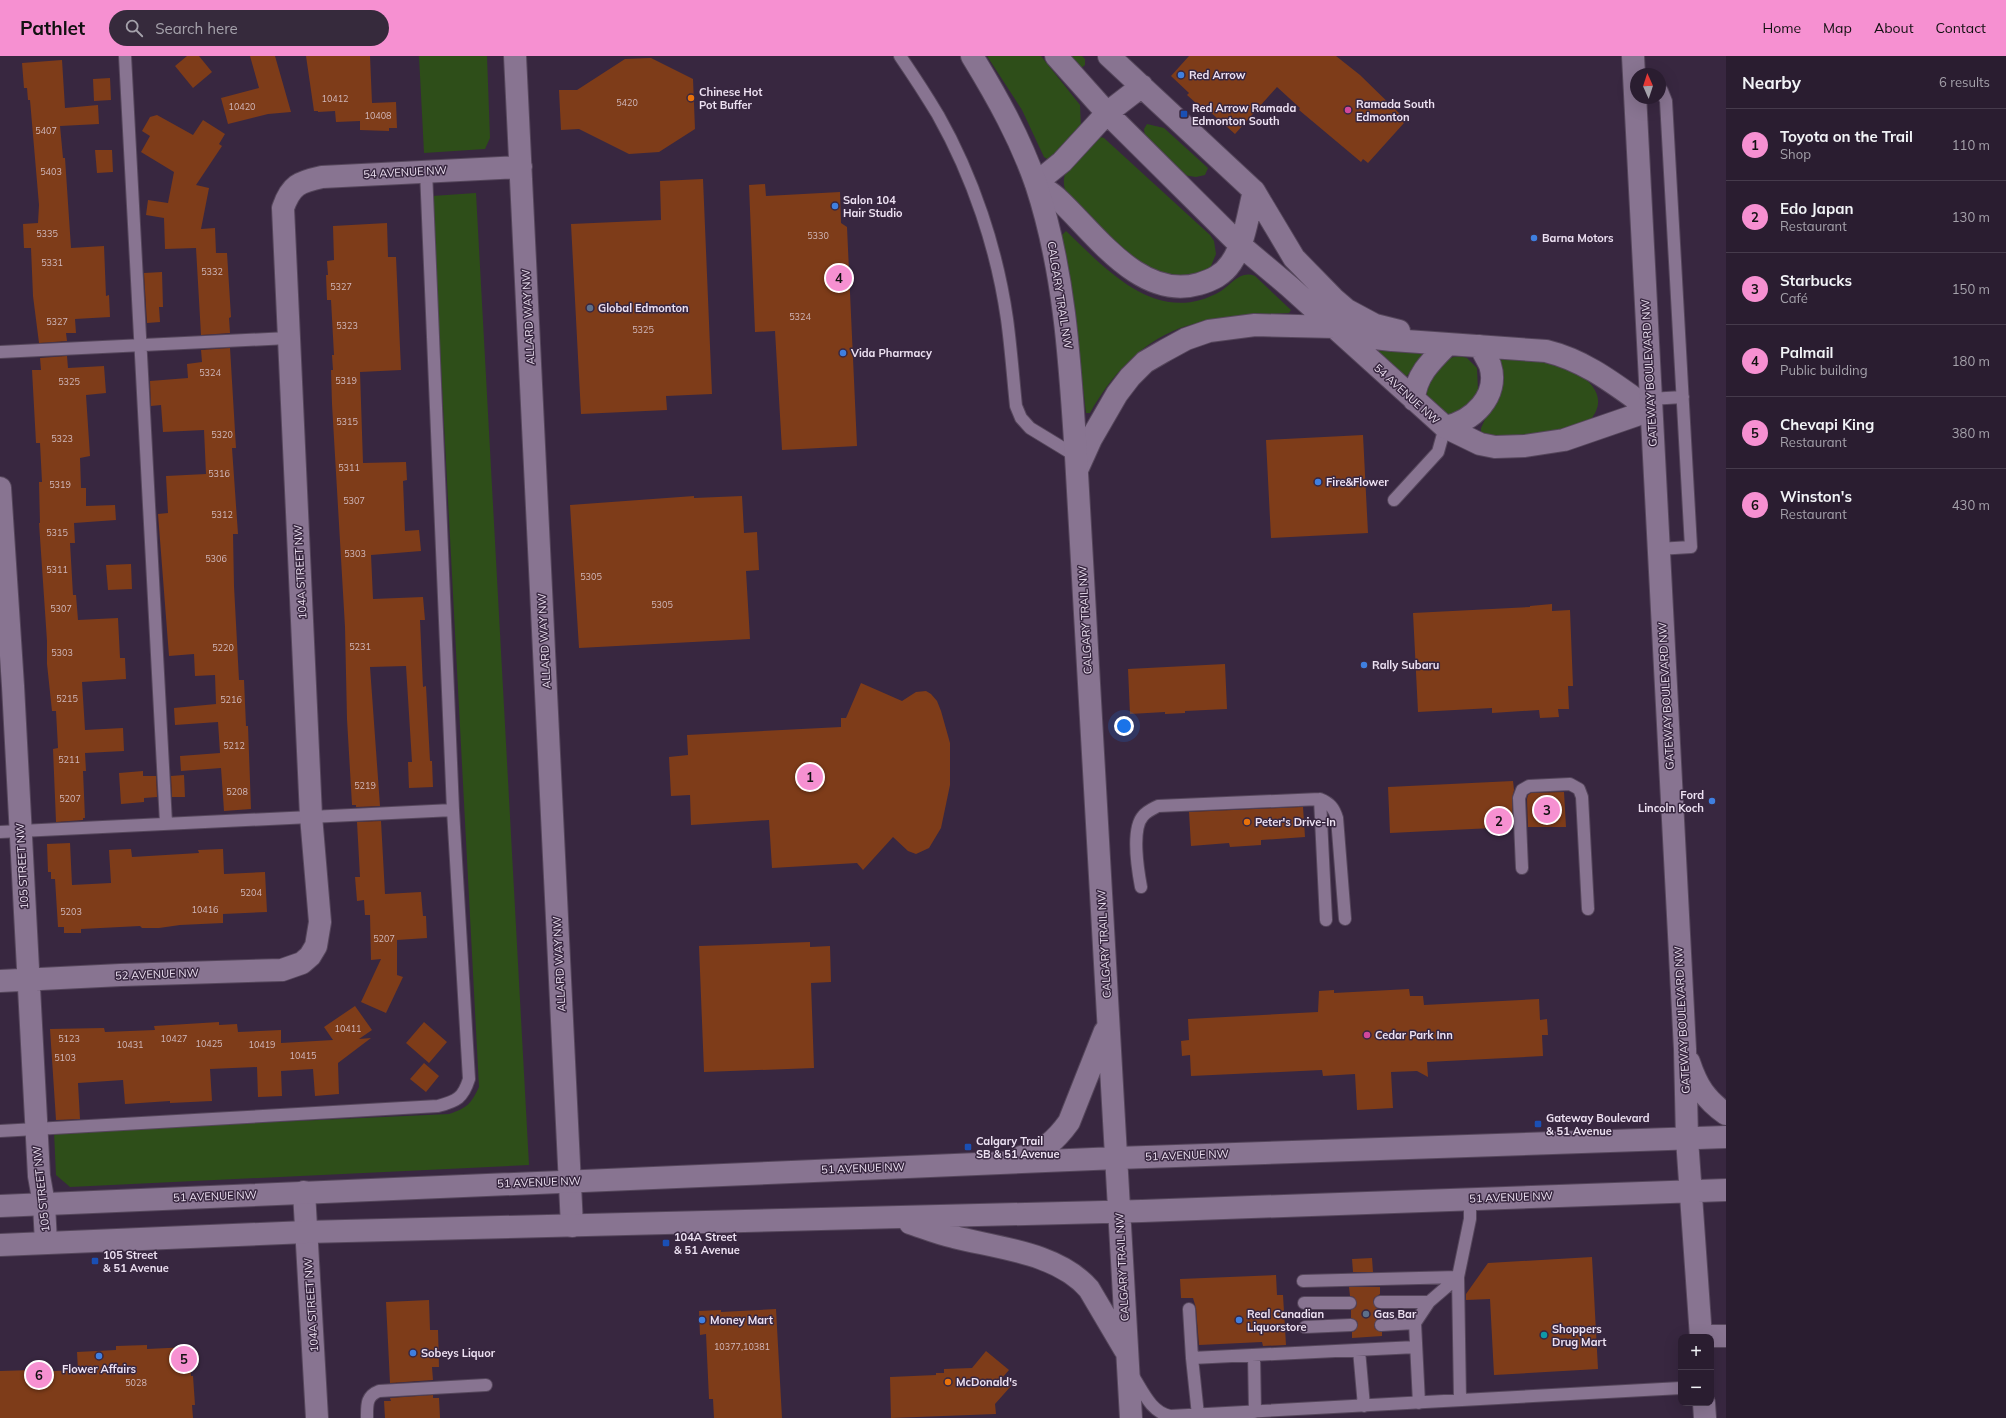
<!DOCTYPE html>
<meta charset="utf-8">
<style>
:root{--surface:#2a1d30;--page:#362a3c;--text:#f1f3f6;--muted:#a5a2ab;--line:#463b4c;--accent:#f690d1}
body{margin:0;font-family:Mulish,sans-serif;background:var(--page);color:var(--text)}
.controls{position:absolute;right:12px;bottom:12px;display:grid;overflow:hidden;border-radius:8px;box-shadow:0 4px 16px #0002}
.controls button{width:36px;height:36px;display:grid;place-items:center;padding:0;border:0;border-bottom:1px solid var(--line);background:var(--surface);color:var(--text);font:20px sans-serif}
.compass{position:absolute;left:1630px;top:12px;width:36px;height:36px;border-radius:50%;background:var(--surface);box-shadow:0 4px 16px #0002;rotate:357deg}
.you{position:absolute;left:1124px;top:670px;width:14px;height:14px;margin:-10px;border:3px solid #fff;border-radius:50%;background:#1a73e8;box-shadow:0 0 0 6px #1a73e833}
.badge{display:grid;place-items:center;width:26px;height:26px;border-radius:50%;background:var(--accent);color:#111;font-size:13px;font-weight:700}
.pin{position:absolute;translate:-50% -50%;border:2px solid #fff;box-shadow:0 1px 4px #0006}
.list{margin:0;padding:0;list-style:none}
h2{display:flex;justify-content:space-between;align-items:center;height:52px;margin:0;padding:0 16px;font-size:17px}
h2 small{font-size:13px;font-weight:400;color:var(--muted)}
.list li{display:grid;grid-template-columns:26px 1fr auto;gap:12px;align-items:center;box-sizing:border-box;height:72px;padding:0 16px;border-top:1px solid var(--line)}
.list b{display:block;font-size:15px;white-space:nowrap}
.list p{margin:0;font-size:13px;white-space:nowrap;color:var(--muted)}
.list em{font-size:13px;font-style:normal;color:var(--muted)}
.icon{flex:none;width:22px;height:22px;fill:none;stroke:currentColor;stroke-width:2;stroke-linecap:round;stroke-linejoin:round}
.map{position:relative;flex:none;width:1726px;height:1362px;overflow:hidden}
header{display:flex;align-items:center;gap:24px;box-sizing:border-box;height:56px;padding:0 20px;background:var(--accent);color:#111}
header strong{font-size:19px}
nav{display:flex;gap:22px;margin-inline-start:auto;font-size:14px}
.search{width:280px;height:36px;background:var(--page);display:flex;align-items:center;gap:10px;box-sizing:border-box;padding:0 14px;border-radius:22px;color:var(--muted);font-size:15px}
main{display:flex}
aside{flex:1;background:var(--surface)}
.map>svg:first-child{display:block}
.green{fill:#2e4e19}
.building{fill:#7e3c19}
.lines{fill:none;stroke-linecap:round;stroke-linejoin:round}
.service-casing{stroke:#55465b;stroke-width:14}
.minor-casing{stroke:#55465b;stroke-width:24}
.secondary-casing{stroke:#55465b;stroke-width:24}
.service{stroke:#887491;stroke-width:12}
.minor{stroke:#887491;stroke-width:22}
.secondary{stroke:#887491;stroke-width:22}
.shop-dot{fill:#3f7fe0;stroke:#382740;stroke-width:1.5}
.food-dot{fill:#e8710a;stroke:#382740;stroke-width:1.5}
.hotel-dot{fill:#d1479c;stroke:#382740;stroke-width:1.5}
.transit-dot{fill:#1a4fb4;stroke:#382740;stroke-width:1.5}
.service-dot{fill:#5c6f8a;stroke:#382740;stroke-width:1.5}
.culture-dot{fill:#0f9aa8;stroke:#382740;stroke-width:1.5}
.labels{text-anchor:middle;stroke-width:3;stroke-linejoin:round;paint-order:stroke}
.number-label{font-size:9px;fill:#d1b8bc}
.poi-label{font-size:11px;font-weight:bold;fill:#ede1f2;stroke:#382740;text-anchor:start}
.street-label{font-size:11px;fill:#ede1f2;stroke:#382740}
</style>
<header>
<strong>Pathlet</strong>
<div class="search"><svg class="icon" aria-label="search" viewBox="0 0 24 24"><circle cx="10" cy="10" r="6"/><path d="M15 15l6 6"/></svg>Search here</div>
<nav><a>Home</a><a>Map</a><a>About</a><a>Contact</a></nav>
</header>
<main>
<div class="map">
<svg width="1726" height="1362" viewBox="0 0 1726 1362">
<rect width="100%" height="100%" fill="#382740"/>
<path class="green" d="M419,0H487L490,82L485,93L424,97Z
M987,0H1041L1080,49L1081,71L1050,105L1044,101L1022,54Z
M1063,0H1082L1085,3V9L1080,13Z
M1147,68L1164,72L1208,112L1205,119L1196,121L1183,119L1145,81L1144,73Z
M1097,80L1104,82L1210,179L1214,185L1216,198L1211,210L1206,216L1180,223L1141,212L1066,136C1056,113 1083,95 1097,80Z
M476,137L529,1109L70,1131L56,1119L54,1076L449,1058C467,1052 471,1048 479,1031L432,140Z
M1066,175C1107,214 1158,272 1221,235C1232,228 1240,214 1255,220L1291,254L1289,257C1264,258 1240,262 1216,265C1204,267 1190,268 1180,272C1139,288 1111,320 1090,357H1086L1076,271L1062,179Z
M1375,291L1422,296L1423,300L1406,321H1398L1373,293Z
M1460,300L1467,302L1477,312L1478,334L1472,348L1447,360L1428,345C1422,324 1437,302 1460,300Z
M1501,302C1515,303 1530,302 1544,305C1575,312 1621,335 1585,370L1506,387L1481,377V372L1491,350L1498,305Z"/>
<path class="building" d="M187,0H199L212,16L193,32L175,10Z
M250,0H275L291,56L268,58L228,68L221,42L259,32Z
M306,0H370L372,47L396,46L397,72H389V75L360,74V65L336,66L335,55L318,56V55H314Z
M1189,0H1336L1360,19L1401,59L1399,62L1404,67L1368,107L1363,103L1361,106L1299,54L1300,52L1277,31L1235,78L1209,55L1207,57L1187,39L1189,37L1171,20Z
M651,2L693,23L695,73L659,96L629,98L579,73L561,74L559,34H577L625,3Z
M62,4L65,52L98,49L99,68L60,70L63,102H65L71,192L104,190L106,240L109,239L110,261L75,263L76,277H66L67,285L39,287L33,240L31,192H24L23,168L38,167L39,149L30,44H28L27,32H24L22,7Z
M110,22L111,44L94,45L93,23Z
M157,59L193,79L203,64L225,78L219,88L222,90L196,129L209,132L201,173L215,172L216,197H227L231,261L229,262L230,277L201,279L196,192L165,193L164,162L146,159L148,144L168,147L174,116L141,96L150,80L142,75L150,61Z
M95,94H112L113,116L97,117Z
M703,123L712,338L666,340L667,354L581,358L571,168L661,164L660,125Z
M765,128L766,140L840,136L841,167L847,171L857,390L782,394L775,275L755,276L749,129Z
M387,167L388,201H396L401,314L360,316L363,407L406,406L407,424L403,425L405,475L419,474L421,495L371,499L373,543L423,541L425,564H420L423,631L426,630L430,705H432L433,731L409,732L408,706H412L406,610L370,611L380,750L356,751V749H352L347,663L345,571L332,348L331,314H333L332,299H334L331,244H327L326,219H328L327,205L334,204L333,170Z
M162,216L163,251H159L160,266L147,267L144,217Z
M230,292L236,392H232L238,478H233L234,530L239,624H244L246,670H248L251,753L224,755L221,712L181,715L180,700L220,697L218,666L175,669L174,652L216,648L215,619L195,620L194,598L169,600L158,458L168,457L166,420L206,418L204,374L163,376L161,349L151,350L150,325L188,322L187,308L202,306L201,294Z
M67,300L68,312L104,310L106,337L86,339L90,400L80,402L81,432H86V450L115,449L116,464L74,467L75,487H70L73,539H76L78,564L118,562L120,602H125L126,623L82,626L85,674L123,672L124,695L85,697L86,715H83L85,762H83V764L56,766L53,693L58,692L56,655H52L47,608V585L39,467H40L39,426H42L40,387H36L32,314H41L40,302Z
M1363,379L1368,477L1271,482L1266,384Z
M694,440V442L742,440L744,477L757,476L759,514L746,515L750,583L579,592L570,449Z
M131,508L132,533L108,534L106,509Z
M1552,548V555L1570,554L1573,630H1568L1569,653H1558L1559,661L1540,662L1539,654L1492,657V652L1418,656L1413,557L1530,551V550Z
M1225,608L1227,653L1185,655V657L1165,658V656L1130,658L1128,613Z
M861,627L902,645L916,636L926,635L931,638L937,645L941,655L950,687V729L941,772L929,792L916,798L908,795L893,781L863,814L857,807L772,812L769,764L691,769L690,739L671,740L669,701L688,699L687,679L841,671V662H846Z
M143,715V720H156L157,741L144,742V746L121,748L119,717Z
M184,719L185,741H172L171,720Z
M1513,725L1514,734L1512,742L1513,771L1390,777L1388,731Z
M1564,736L1566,771H1528L1527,743L1528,739L1531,737Z
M1303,751L1305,781L1261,784V789L1230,791L1229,787L1191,790L1189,756Z
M381,765L385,838L421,836L423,860H426L427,882L397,884V919L403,921L386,957L361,946L381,903L371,904L370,859H365L364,844L357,845L355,821H360L357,766Z
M70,787L72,829L111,827L109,794L131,793L132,801L199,797L198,794L223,793L224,818L265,816L267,856L223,858V867L180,869L159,872H142L140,870L81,873V877H64V871H58L55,823H51V816H48L47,788Z
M810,886V891L830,890L831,926L811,927L814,1012L704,1016L699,890Z
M1409,933L1410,940H1423L1424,949L1539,943L1540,964L1547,963L1548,979H1542L1543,1000L1427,1006L1428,1021L1417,1015L1391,1016L1393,1052L1357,1054L1355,1018L1323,1020L1322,1014L1191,1020L1190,999L1182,1000L1181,985L1189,984L1188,963L1318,956L1319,935L1334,934V937Z
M355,950L372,974L359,983L371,982L338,1007L339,1038L315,1040L313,1013L281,1015L282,1040L258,1041L257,1011L210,1013L212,1045L170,1047V1045L125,1048L123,1024L78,1027L80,1063L56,1064L50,973L104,972L105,976L155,974L154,970L219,966V969L237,968L238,976L281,974V987L333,984L324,971Z
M424,966L447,986L429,1007L406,987Z
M424,1007L439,1020L426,1036L410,1023Z
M1592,1201L1598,1313L1494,1319L1490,1243L1466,1244V1238L1488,1207Z
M1372,1202L1373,1216H1353L1352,1203Z
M1276,1219L1277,1239H1283L1286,1289L1263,1290L1262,1286L1199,1289L1196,1252L1193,1242H1181L1180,1223Z
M1349,1231H1380V1238L1374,1242L1373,1246L1376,1252L1381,1254V1261L1377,1263L1374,1269L1375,1273L1382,1276V1280L1352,1282V1276L1355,1275L1358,1269L1357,1265L1351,1262V1254L1356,1251L1357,1247L1354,1241L1350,1240Z
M429,1244L430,1274H438L439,1311H432L433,1324L390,1327L386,1246Z
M776,1253L782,1362H714L713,1343H709L706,1278L700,1279L699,1255L721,1254V1256Z
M147,1289V1293L189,1291L191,1320H193L195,1349H192L193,1362H0V1315L33,1314V1316L78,1314L77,1296L116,1294V1290Z
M986,1295L1009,1314L1002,1322L1011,1330L995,1348L996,1358L891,1362L890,1321L936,1319V1317H944V1313L972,1312Z
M433,1339V1342H439L440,1362H385L384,1345H391L390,1342Z"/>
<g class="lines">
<g class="service-casing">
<path id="service" d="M125,0L166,767
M900,0C913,19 926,39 938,59C973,121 997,193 1007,263C1011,292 1013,321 1016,350L1021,362L1030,372L1076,400
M0,296L288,282
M1650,343L1683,341
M1394,444L1438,396L1445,371
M1658,493L1691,491L1666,45L1662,35L1660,33
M1320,743L1326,864
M0,776L453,754
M1522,812L1519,742L1522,734L1529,730L1570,728L1579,733L1582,741L1588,853
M1141,831C1138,815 1131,773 1143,760C1147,755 1152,753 1158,750L1320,743C1330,747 1334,752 1337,762L1345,863
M0,1075L438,1050C457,1045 463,1042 469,1023L453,754L426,115
M1303,1225L1458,1221L1460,1344
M1380,1246H1429
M1304,1247H1350
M1189,1253L1192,1302L1198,1359
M1381,1269L1415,1267
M1305,1271L1351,1269
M1359,1294L1364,1350
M1254,1299L1255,1356
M1192,1302L1416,1291
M1131,1317C1142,1333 1150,1356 1170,1360L1681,1332
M1419,1347L1415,1267L1429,1246L1458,1221L1470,1163V1142
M367,1362C367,1349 366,1340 379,1335L486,1329"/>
</g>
<g class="minor-casing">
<path id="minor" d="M515,0L572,1170
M1056,0L1107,57L1240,189L1290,231L1445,371L1480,388L1495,391L1525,390L1564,384L1651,354
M1109,0L1254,135L1294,202L1333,242L1347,254L1375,269L1399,275
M1142,30L1107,57L1062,106L1036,127C1043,132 1052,137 1058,143C1095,177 1140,245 1199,228C1212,224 1223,219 1231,207C1245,187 1248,158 1254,135
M1414,344C1415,320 1432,304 1448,288
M1445,371C1472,366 1500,340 1490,309C1487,303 1483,296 1480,290
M1077,414L1091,383L1117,338L1130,321L1145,306L1164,295L1186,283L1209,275L1255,269L1335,271L1366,281L1392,284L1546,295C1587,305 1617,330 1651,354
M0,432L13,630L39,1120L44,1148L46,1187
M0,925L121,919L282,914L302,907L310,900L316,890L320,866L311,760L283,152C291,129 299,126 322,121L521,111
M304,1136L317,1362
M1701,1280H1726"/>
</g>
<g class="secondary-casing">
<path id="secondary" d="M972,0C997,41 1020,82 1036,128C1065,216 1070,308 1076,400L1131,1362
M1633,0L1685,993L1687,1083L1701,1281
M1689,1006C1697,1030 1705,1043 1726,1058
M1021,1101C1043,1096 1056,1084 1069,1066L1105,975
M0,1150L1117,1102L1726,1081
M910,1167C925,1172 939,1178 954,1181C998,1192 1058,1197 1089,1233L1125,1294
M0,1189L306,1176L1142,1155L1726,1134
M1704,1347L1705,1362"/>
</g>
<use href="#service" class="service"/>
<use href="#minor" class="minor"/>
<use href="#secondary" class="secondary"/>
</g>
<g class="shop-dot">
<circle cx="1181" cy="19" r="4"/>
<circle cx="835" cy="150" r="4"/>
<circle cx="1534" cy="182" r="4"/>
<circle cx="843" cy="297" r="4"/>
<circle cx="1318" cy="426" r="4"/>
<circle cx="1364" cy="609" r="4"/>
<circle cx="1712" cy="745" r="4"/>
<circle cx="702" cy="1264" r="4"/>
<circle cx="1239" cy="1264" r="4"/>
<circle cx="413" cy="1297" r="4"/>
<circle cx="99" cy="1300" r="4"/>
</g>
<g class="food-dot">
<circle cx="691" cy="42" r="4"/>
<circle cx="1247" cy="766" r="4"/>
<circle cx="948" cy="1326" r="4"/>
</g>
<g class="hotel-dot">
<circle cx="1348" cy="54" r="4"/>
<circle cx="1367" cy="979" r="4"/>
</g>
<g class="transit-dot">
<rect x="1180" y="54" width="8" height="8" rx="2"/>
<rect x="1534" y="1064" width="8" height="8" rx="2"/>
<rect x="964" y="1087" width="8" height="8" rx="2"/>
<rect x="662" y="1183" width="8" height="8" rx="2"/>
<rect x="91" y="1201" width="8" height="8" rx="2"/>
</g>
<g class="service-dot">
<circle cx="590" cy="252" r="4"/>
<circle cx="1366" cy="1258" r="4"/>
</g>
<circle class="culture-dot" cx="1544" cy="1279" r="4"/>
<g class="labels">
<g class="number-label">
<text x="335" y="46">10412</text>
<text x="627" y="50">5420</text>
<text x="242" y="54">10420</text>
<text x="378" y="63">10408</text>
<text x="46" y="78">5407</text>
<text x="51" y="119">5403</text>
<text x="47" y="181">5335</text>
<text x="818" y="183">5330</text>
<text x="52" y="210">5331</text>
<text x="212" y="219">5332</text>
<text x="341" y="234">5327</text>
<text x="800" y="264">5324</text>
<text x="57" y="269">5327</text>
<text x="347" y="273">5323</text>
<text x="643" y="277">5325</text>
<text x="210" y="320">5324</text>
<text x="346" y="328">5319</text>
<text x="69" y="329">5325</text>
<text x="347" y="369">5315</text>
<text x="222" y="382">5320</text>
<text x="62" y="386">5323</text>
<text x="349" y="415">5311</text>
<text x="219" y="421">5316</text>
<text x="60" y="432">5319</text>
<text x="354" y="448">5307</text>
<text x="222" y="462">5312</text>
<text x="57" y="480">5315</text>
<text x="355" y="501">5303</text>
<text x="216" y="506">5306</text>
<text x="57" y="517">5311</text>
<text x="591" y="524">5305</text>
<text x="662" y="552">5305</text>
<text x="61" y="556">5307</text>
<text x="360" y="594">5231</text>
<text x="223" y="595">5220</text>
<text x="62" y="600">5303</text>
<text x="67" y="646">5215</text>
<text x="231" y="647">5216</text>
<text x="234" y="693">5212</text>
<text x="69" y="707">5211</text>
<text x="365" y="733">5219</text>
<text x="237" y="739">5208</text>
<text x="70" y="746">5207</text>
<text x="251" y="840">5204</text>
<text x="205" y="857">10416</text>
<text x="71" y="859">5203</text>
<text x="384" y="886">5207</text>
<text x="348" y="976">10411</text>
<text x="69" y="986">5123</text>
<text x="174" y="986">10427</text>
<text x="209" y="991">10425</text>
<text x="130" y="992">10431</text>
<text x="262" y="992">10419</text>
<text x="303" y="1003">10415</text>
<text x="65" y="1005">5103</text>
<text x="742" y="1294">10377,10381</text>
<text x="136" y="1330">5028</text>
</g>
<g class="poi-label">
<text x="1189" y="23">Red Arrow</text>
<text x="699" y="40">Chinese Hot<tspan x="699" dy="13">Pot Buffer</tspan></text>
<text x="1356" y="52">Ramada South<tspan x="1356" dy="13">Edmonton</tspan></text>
<text x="1192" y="56">Red Arrow Ramada<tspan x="1192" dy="13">Edmonton South</tspan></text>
<text x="843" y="148">Salon 104<tspan x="843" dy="13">Hair Studio</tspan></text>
<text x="1542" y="186">Barna Motors</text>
<text x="598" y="256">Global Edmonton</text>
<text x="851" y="301">Vida Pharmacy</text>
<text x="1326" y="430">Fire&amp;Flower</text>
<text x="1372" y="613">Rally Subaru</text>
<text x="1704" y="743" text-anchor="end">Ford<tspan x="1704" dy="13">Lincoln Koch</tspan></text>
<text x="1255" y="770">Peter's Drive-In</text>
<text x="1375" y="983">Cedar Park Inn</text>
<text x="1546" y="1066">Gateway Boulevard<tspan x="1546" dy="13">&amp; 51 Avenue</tspan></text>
<text x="976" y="1089">Calgary Trail<tspan x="976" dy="13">SB &amp; 51 Avenue</tspan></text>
<text x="674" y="1185">104A Street<tspan x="674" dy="13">&amp; 51 Avenue</tspan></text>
<text x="103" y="1203">105 Street<tspan x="103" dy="13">&amp; 51 Avenue</tspan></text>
<text x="1247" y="1262">Real Canadian<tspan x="1247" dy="13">Liquorstore</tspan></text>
<text x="1374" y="1262">Gas Bar</text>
<text x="710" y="1268">Money Mart</text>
<text x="1552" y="1277">Shoppers<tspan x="1552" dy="13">Drug Mart</tspan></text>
<text x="421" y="1301">Sobeys Liquor</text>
<text x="99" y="1317" text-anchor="middle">Flower Affairs</text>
<text x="956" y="1330">McDonald's</text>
</g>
<g class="street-label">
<text transform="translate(405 116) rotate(-3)" y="4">54 AVENUE NW</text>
<text transform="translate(1060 239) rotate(81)" y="4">CALGARY TRAIL NW</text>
<text transform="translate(528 261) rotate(-93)" y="4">ALLARD WAY NW</text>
<text transform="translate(1649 317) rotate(-93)" y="4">GATEWAY BOULEVARD NW</text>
<text transform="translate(1407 338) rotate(42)" y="4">54 AVENUE NW</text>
<text transform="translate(300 516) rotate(-93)" y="4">104A STREET NW</text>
<text transform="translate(1085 564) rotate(-93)" y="4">CALGARY TRAIL NW</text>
<text transform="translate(544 585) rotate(-93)" y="4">ALLARD WAY NW</text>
<text transform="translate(1666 640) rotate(-93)" y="4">GATEWAY BOULEVARD NW</text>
<text transform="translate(22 810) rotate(-93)" y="4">105 STREET NW</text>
<text transform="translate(1104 888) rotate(-93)" y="4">CALGARY TRAIL NW</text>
<text transform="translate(559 908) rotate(-93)" y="4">ALLARD WAY NW</text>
<text transform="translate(157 918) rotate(-2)" y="4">52 AVENUE NW</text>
<text transform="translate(1682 964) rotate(-93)" y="4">GATEWAY BOULEVARD NW</text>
<text transform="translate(1187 1099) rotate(-2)" y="4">51 AVENUE NW</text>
<text transform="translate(863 1112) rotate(-2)" y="4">51 AVENUE NW</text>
<text transform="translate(539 1126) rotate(-2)" y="4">51 AVENUE NW</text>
<text transform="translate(41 1133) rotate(-96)" y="4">105 STREET NW</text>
<text transform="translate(215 1140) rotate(-2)" y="4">51 AVENUE NW</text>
<text transform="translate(1511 1141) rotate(-2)" y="4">51 AVENUE NW</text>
<text transform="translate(1122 1211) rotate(-93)" y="4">CALGARY TRAIL NW</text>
<text transform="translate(311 1249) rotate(-94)" y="4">104A STREET NW</text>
</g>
</g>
</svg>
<div class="controls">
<button>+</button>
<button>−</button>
</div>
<svg class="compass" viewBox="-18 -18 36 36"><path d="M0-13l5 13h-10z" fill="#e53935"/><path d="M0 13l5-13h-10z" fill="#a5a2ab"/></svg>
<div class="you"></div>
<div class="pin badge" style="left:810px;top:721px">1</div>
<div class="pin badge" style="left:1499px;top:765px">2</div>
<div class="pin badge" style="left:1547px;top:754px">3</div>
<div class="pin badge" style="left:839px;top:222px">4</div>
<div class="pin badge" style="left:184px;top:1303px">5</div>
<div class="pin badge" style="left:39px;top:1319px">6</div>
</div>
<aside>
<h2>Nearby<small>6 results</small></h2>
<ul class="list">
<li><span class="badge">1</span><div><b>Toyota on the Trail</b><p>Shop</p></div><em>110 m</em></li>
<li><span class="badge">2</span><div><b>Edo Japan</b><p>Restaurant</p></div><em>130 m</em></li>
<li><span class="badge">3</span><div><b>Starbucks</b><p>Café</p></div><em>150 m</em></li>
<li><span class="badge">4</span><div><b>Palmail</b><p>Public building</p></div><em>180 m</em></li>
<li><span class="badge">5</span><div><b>Chevapi King</b><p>Restaurant</p></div><em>380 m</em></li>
<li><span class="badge">6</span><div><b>Winston's</b><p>Restaurant</p></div><em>430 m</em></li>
</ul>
</aside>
</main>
